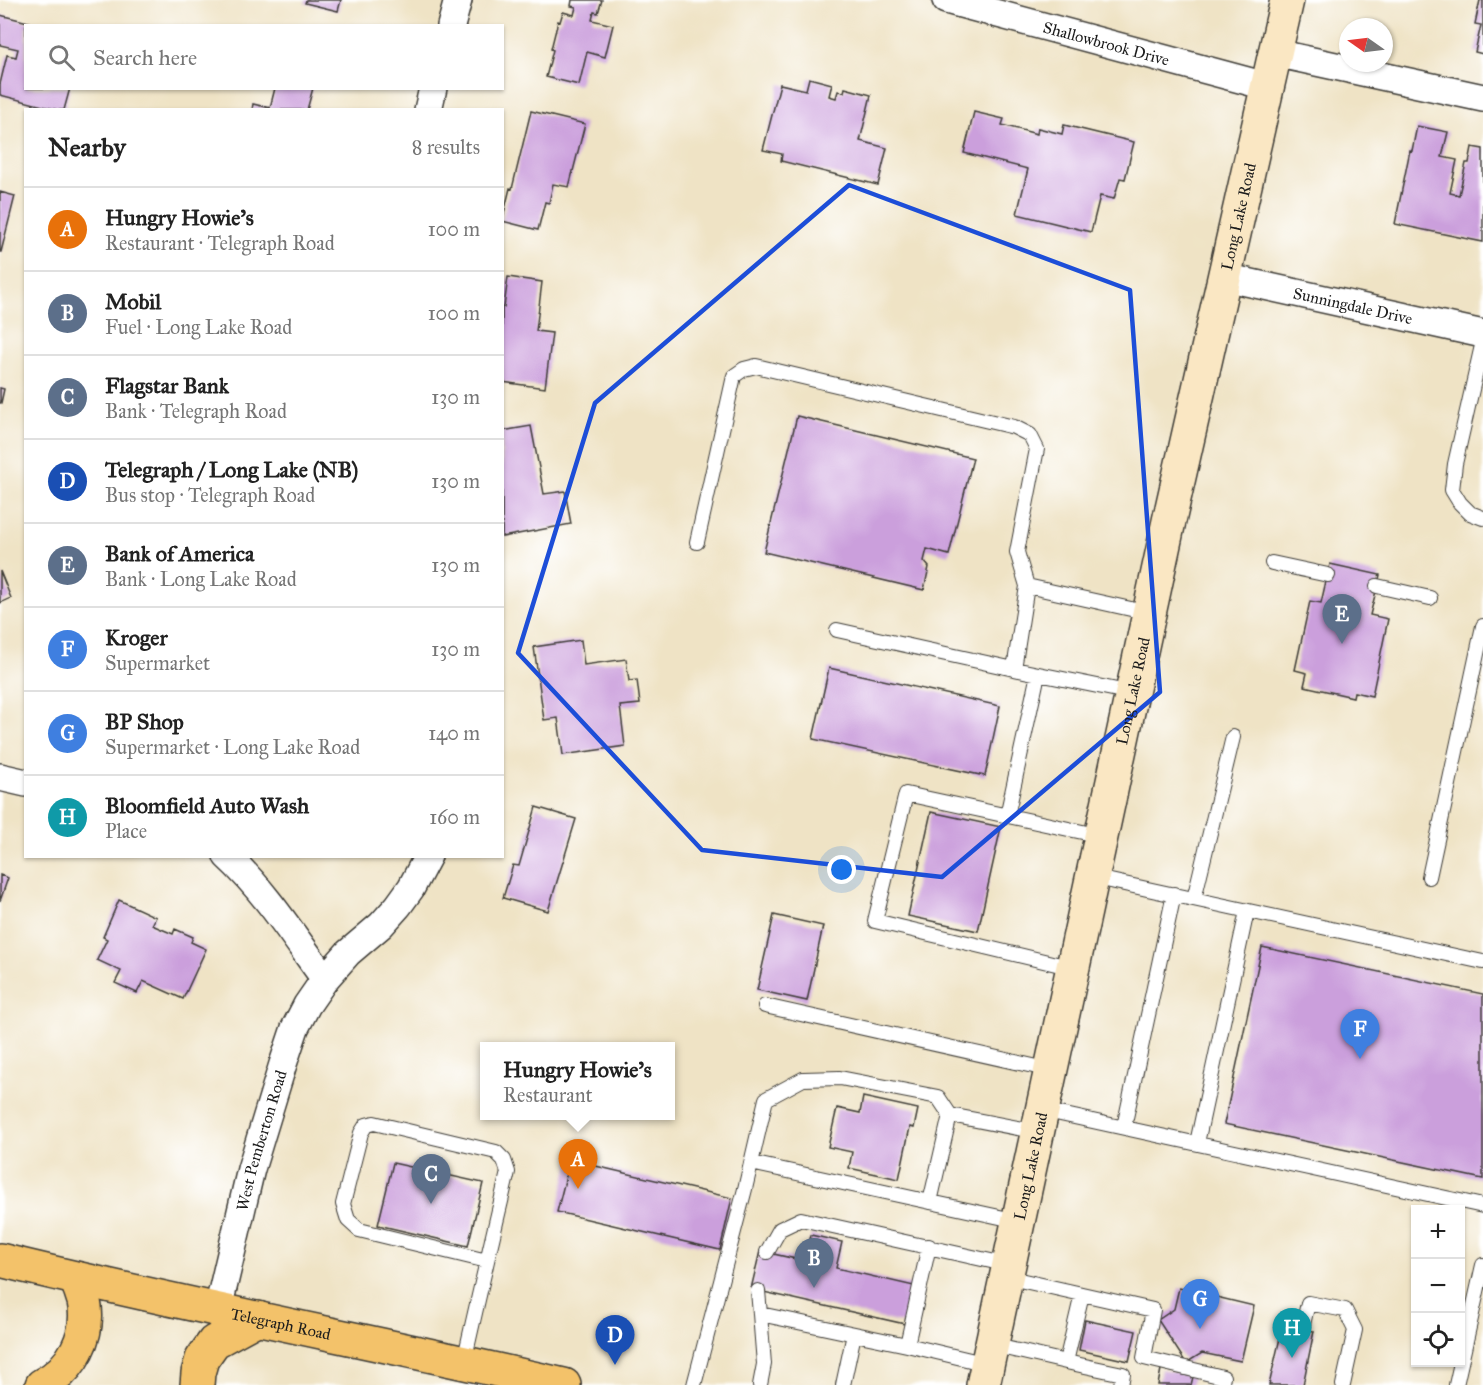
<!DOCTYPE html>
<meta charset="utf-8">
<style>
:root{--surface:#fff;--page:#f6f6f6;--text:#222;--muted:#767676;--line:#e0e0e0;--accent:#2563eb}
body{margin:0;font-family:"IM FELL Great Primer",serif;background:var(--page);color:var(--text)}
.controls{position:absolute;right:18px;bottom:18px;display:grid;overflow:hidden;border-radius:0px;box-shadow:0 2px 4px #0004}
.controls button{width:54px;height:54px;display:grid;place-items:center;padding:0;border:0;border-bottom:2px solid var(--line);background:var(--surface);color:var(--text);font:30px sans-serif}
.compass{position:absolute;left:1339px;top:18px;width:54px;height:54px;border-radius:50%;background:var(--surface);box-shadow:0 2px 4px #0004;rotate:284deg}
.you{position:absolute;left:842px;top:870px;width:21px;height:21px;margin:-15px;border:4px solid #fff;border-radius:50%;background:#1a73e8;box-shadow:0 0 0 9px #1a73e833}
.badge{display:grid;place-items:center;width:39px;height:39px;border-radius:50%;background:var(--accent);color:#fff;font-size:20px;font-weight:700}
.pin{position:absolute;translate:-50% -50px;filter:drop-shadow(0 2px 3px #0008)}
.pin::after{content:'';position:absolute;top:32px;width:21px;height:18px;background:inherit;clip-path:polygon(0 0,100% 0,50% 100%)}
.popup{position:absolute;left:480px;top:1042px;width:195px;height:78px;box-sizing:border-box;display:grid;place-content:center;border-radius:0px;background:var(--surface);filter:drop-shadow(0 2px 4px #0005);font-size:20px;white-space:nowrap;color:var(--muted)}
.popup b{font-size:22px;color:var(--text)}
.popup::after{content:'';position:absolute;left:50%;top:100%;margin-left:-12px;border:12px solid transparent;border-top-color:var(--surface)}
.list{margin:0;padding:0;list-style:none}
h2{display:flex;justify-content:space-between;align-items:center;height:78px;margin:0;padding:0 24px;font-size:26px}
h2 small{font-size:20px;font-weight:400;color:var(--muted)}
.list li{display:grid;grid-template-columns:39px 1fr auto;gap:18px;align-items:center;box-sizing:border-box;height:84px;padding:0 24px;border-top:2px solid var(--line)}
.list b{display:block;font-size:22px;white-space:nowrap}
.list p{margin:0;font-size:20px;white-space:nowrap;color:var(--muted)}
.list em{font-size:20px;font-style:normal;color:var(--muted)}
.icon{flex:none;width:33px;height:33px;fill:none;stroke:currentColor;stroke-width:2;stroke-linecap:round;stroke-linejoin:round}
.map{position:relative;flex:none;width:1483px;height:1385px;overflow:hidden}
.search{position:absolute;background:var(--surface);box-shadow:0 2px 4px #0004;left:24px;top:24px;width:480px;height:66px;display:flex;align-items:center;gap:15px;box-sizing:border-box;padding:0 21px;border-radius:0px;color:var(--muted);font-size:22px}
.panel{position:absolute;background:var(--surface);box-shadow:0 2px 4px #0004;left:24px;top:108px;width:480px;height:750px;border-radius:0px}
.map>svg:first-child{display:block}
.building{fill:#cb9fdc}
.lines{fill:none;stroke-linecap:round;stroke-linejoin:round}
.lane-casing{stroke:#3c3a35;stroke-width:16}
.street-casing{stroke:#3c3a35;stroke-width:30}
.secondary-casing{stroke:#3c3a35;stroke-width:36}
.highway-casing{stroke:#3c3a35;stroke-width:36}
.lane{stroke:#fff;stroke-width:14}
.street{stroke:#fff;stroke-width:27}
.secondary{stroke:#fae7c3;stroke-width:33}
.highway{stroke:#f3c26a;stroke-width:33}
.marked{fill:none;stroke:#1d4ed8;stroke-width:4.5;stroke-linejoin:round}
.labels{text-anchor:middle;stroke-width:4.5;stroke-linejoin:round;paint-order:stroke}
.street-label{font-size:16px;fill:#1c1c1c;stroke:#fff}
</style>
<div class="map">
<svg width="1483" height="1385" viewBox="0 0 1483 1385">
<rect width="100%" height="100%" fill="#fff"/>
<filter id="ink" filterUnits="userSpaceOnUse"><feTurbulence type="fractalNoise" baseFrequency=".0167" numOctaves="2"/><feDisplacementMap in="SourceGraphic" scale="12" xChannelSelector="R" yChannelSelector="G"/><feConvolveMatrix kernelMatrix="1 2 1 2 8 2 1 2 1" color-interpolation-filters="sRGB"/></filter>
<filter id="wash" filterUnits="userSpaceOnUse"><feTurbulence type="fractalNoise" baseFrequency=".008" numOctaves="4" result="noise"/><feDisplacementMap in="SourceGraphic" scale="24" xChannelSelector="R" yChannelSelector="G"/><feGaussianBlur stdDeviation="1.35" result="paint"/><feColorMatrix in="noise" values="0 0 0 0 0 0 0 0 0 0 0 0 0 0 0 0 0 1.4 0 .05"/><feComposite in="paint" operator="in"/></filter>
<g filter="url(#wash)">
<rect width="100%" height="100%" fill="#efe3c5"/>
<g id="blocks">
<path class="building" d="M306,0H341L338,11L305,3Z
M572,0H602L598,13L594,12L592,20L613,25L605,57L587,52L579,85L546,77L553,50L551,49L558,21L560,22L563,12L574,15L576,7L571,6Z
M1480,0H1483V54L1475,52L1481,25L1475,24Z
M0,15L40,25L26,26V88H70L64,110H58L0,95V84L7,55L16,57L18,49L0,45Z
M809,78L832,84L829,96L836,98L838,91L844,92L845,88L871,95L860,141L887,148L878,185L781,161L782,154L763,150L780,84L806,90Z
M275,88H313L307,110H252L253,104L270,108Z
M531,111L585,124L569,187L553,184L549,203L545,202L538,230L502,221L510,188L512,189Z
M974,112L1004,119L1002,125L1037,134L1038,128L1062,134L1064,125L1134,142L1125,179L1120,178L1114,199L1100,196L1091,232L1017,214L1028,169L964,153Z
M1417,126L1448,132L1442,157L1457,160L1450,193L1459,195L1466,163H1469L1472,147L1483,149V242L1395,224L1410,150L1412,151Z
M0,192L15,196L1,252H0Z
M508,277L542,282L536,331L552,333L545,388L502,382V307H504Z
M0,388L4,389L1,403H0Z
M797,416L973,458L949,555L927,549L924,561L929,567L924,590L764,552Z
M531,426L544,494L565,491L571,524L502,537V431Z
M1330,564L1380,575L1370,615L1388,619L1372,696L1354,692L1353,697L1304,686L1307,673L1295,670L1310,601L1321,603Z
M0,571L11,598L0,603Z
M581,640L584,665L626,659L629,681L637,680L640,704L620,706L625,746L563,755L558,718L544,720L534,647Z
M829,668L1000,706L985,776L813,739Z
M536,807L576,819L548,911L503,898L513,865L519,866Z
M931,812L1001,827L978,931L908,916Z
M0,875L8,878L0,901Z
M119,900L156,917L152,925L173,934L175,929L193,937L191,942L206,949L183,999L143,981L137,993L115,983L121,971L97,960L107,939L103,937Z
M774,915L823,926L807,1001L757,990Z
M1262,947L1483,994V1179L1224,1124Z
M863,1097L918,1109L914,1128L910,1127L899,1179L849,1168L852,1152L828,1147L837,1108L860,1113Z
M570,1160L732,1198L720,1250L557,1212Z
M393,1163L483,1183L468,1246L378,1225Z
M811,1235L842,1242L836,1268L914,1286L905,1324L751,1289L760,1251L805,1261Z
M1179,1288L1254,1306L1241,1361L1202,1353L1186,1363L1158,1320L1174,1309Z
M1085,1320L1136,1331L1129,1361L1079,1350Z
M1283,1325L1314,1331L1303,1385H1269Z
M1161,1369L1193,1377L1191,1385H1158Z"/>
</g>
</g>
<g filter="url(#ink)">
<use href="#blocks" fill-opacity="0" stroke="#3c3a35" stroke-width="1.5"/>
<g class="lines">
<g class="lane-casing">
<path id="lane" d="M1483,341L1455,464L1452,490L1460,503L1470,513L1483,518
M697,542L734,376L744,369L756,366L1014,427L1030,435L1037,449L1017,552L1027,586L1149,613
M1272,563L1328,575
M1377,586L1430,598
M837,630L1014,669L1132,693
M1014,669L1027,586
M1007,816L1038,674
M1092,877L1483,962
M1429,877L1483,626
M1194,899L1233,737
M1073,968L875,921L906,794L1101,836
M765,1006L1051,1070
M1042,1110L1483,1206
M1124,1127L1174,894
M1197,1143L1247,911
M751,1163L1018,1221
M930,1202L950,1115
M767,1252L780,1229L801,1219L1009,1265
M1006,1277L1153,1310L1144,1358L1223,1377L1221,1385
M758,1291L760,1314
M1302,1329L1308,1303L1345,1310L1355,1330L1343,1385
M907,1345L929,1246
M992,1345L1066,1362L1082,1294
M464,1362C478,1298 493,1235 508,1172L504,1160L496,1152L374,1123L366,1125L361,1133L343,1204L348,1220L359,1230L487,1261
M1066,1362L1123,1374L1121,1385
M694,1385L745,1189L766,1099L803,1079L840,1078L938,1097L950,1115L1038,1132
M760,1385L764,1364L760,1314L907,1345L987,1364
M843,1385L854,1334
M1456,1385L1483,1265"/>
</g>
<g class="street-casing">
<g id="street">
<path id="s1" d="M946,0L1266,86"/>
<path d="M451,26L458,0"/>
<path d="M1275,53L1483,98"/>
<path d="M428,110L433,88"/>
<path id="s2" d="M1224,277L1483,334"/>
<path d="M0,777L26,783"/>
<path d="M227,856C266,892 294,937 325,979"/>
<path id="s3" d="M218,1309L251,1169L283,1064L295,1028L307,1005L325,979L348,953L381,925L398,906L411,888L428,856"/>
</g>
</g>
<g class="secondary-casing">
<g id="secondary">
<path id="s4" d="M983,1385L1169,521L1287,0"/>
</g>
</g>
<g class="highway-casing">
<g id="highway">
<path id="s5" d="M0,1260C187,1306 376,1342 564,1385"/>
<path d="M42,1385C72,1370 91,1335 84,1301C82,1294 79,1286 76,1279"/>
<path d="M197,1385L198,1373L202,1359L214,1342L258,1318"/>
</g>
</g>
<use href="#lane" class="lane"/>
<use href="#street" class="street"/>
<use href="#secondary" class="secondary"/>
<use href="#highway" class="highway"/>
</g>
</g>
<path class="marked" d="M849,185L1130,290L1160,692L942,877L702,850L518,653L595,403Z"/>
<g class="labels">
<g class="street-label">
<text dy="6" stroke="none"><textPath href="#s1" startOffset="166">Shallowbrook Drive</textPath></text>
<text dy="6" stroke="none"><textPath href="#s4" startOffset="1196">Long Lake Road</textPath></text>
<text dy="6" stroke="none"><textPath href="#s2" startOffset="132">Sunningdale Drive</textPath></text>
<text dy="6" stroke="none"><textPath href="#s4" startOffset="710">Long Lake Road</textPath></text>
<text dy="6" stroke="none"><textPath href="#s3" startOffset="174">West Pemberton Road</textPath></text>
<text dy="6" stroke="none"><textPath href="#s4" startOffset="224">Long Lake Road</textPath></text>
<text dy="6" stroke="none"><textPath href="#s5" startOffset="288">Telegraph Road</textPath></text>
</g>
</g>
</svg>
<div class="controls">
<button>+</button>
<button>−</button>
<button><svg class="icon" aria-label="locate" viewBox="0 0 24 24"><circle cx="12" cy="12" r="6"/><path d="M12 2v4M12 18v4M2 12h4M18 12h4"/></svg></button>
</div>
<svg class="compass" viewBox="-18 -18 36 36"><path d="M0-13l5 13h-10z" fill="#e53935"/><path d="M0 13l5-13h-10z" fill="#767676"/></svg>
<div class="you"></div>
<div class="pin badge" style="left:578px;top:1189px;background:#e8710a">A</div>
<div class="popup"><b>Hungry Howie's</b>Restaurant</div>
<div class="pin badge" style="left:814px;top:1288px;background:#5c6f8a">B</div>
<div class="pin badge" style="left:431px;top:1204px;background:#5c6f8a">C</div>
<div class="pin badge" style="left:615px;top:1365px;background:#1a4fb4">D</div>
<div class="pin badge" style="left:1342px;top:644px;background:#5c6f8a">E</div>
<div class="pin badge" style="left:1360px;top:1059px;background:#3f7fe0">F</div>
<div class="pin badge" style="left:1200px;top:1329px;background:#3f7fe0">G</div>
<div class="pin badge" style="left:1292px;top:1358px;background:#0f9aa8">H</div>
<div class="search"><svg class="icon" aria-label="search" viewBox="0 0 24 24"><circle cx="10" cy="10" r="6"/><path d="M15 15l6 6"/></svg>Search here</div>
<section class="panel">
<h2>Nearby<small>8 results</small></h2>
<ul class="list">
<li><span class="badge" style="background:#e8710a">A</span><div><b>Hungry Howie's</b><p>Restaurant · Telegraph Road</p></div><em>100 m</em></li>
<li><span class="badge" style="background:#5c6f8a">B</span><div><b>Mobil</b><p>Fuel · Long Lake Road</p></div><em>100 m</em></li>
<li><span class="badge" style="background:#5c6f8a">C</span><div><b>Flagstar Bank</b><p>Bank · Telegraph Road</p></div><em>130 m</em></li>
<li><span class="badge" style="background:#1a4fb4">D</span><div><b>Telegraph / Long Lake (NB)</b><p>Bus stop · Telegraph Road</p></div><em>130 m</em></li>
<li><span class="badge" style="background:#5c6f8a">E</span><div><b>Bank of America</b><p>Bank · Long Lake Road</p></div><em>130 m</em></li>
<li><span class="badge" style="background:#3f7fe0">F</span><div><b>Kroger</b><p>Supermarket</p></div><em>130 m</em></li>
<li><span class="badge" style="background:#3f7fe0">G</span><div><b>BP Shop</b><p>Supermarket · Long Lake Road</p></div><em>140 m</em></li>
<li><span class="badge" style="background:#0f9aa8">H</span><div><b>Bloomfield Auto Wash</b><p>Place</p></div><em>160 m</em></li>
</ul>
</section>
</div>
